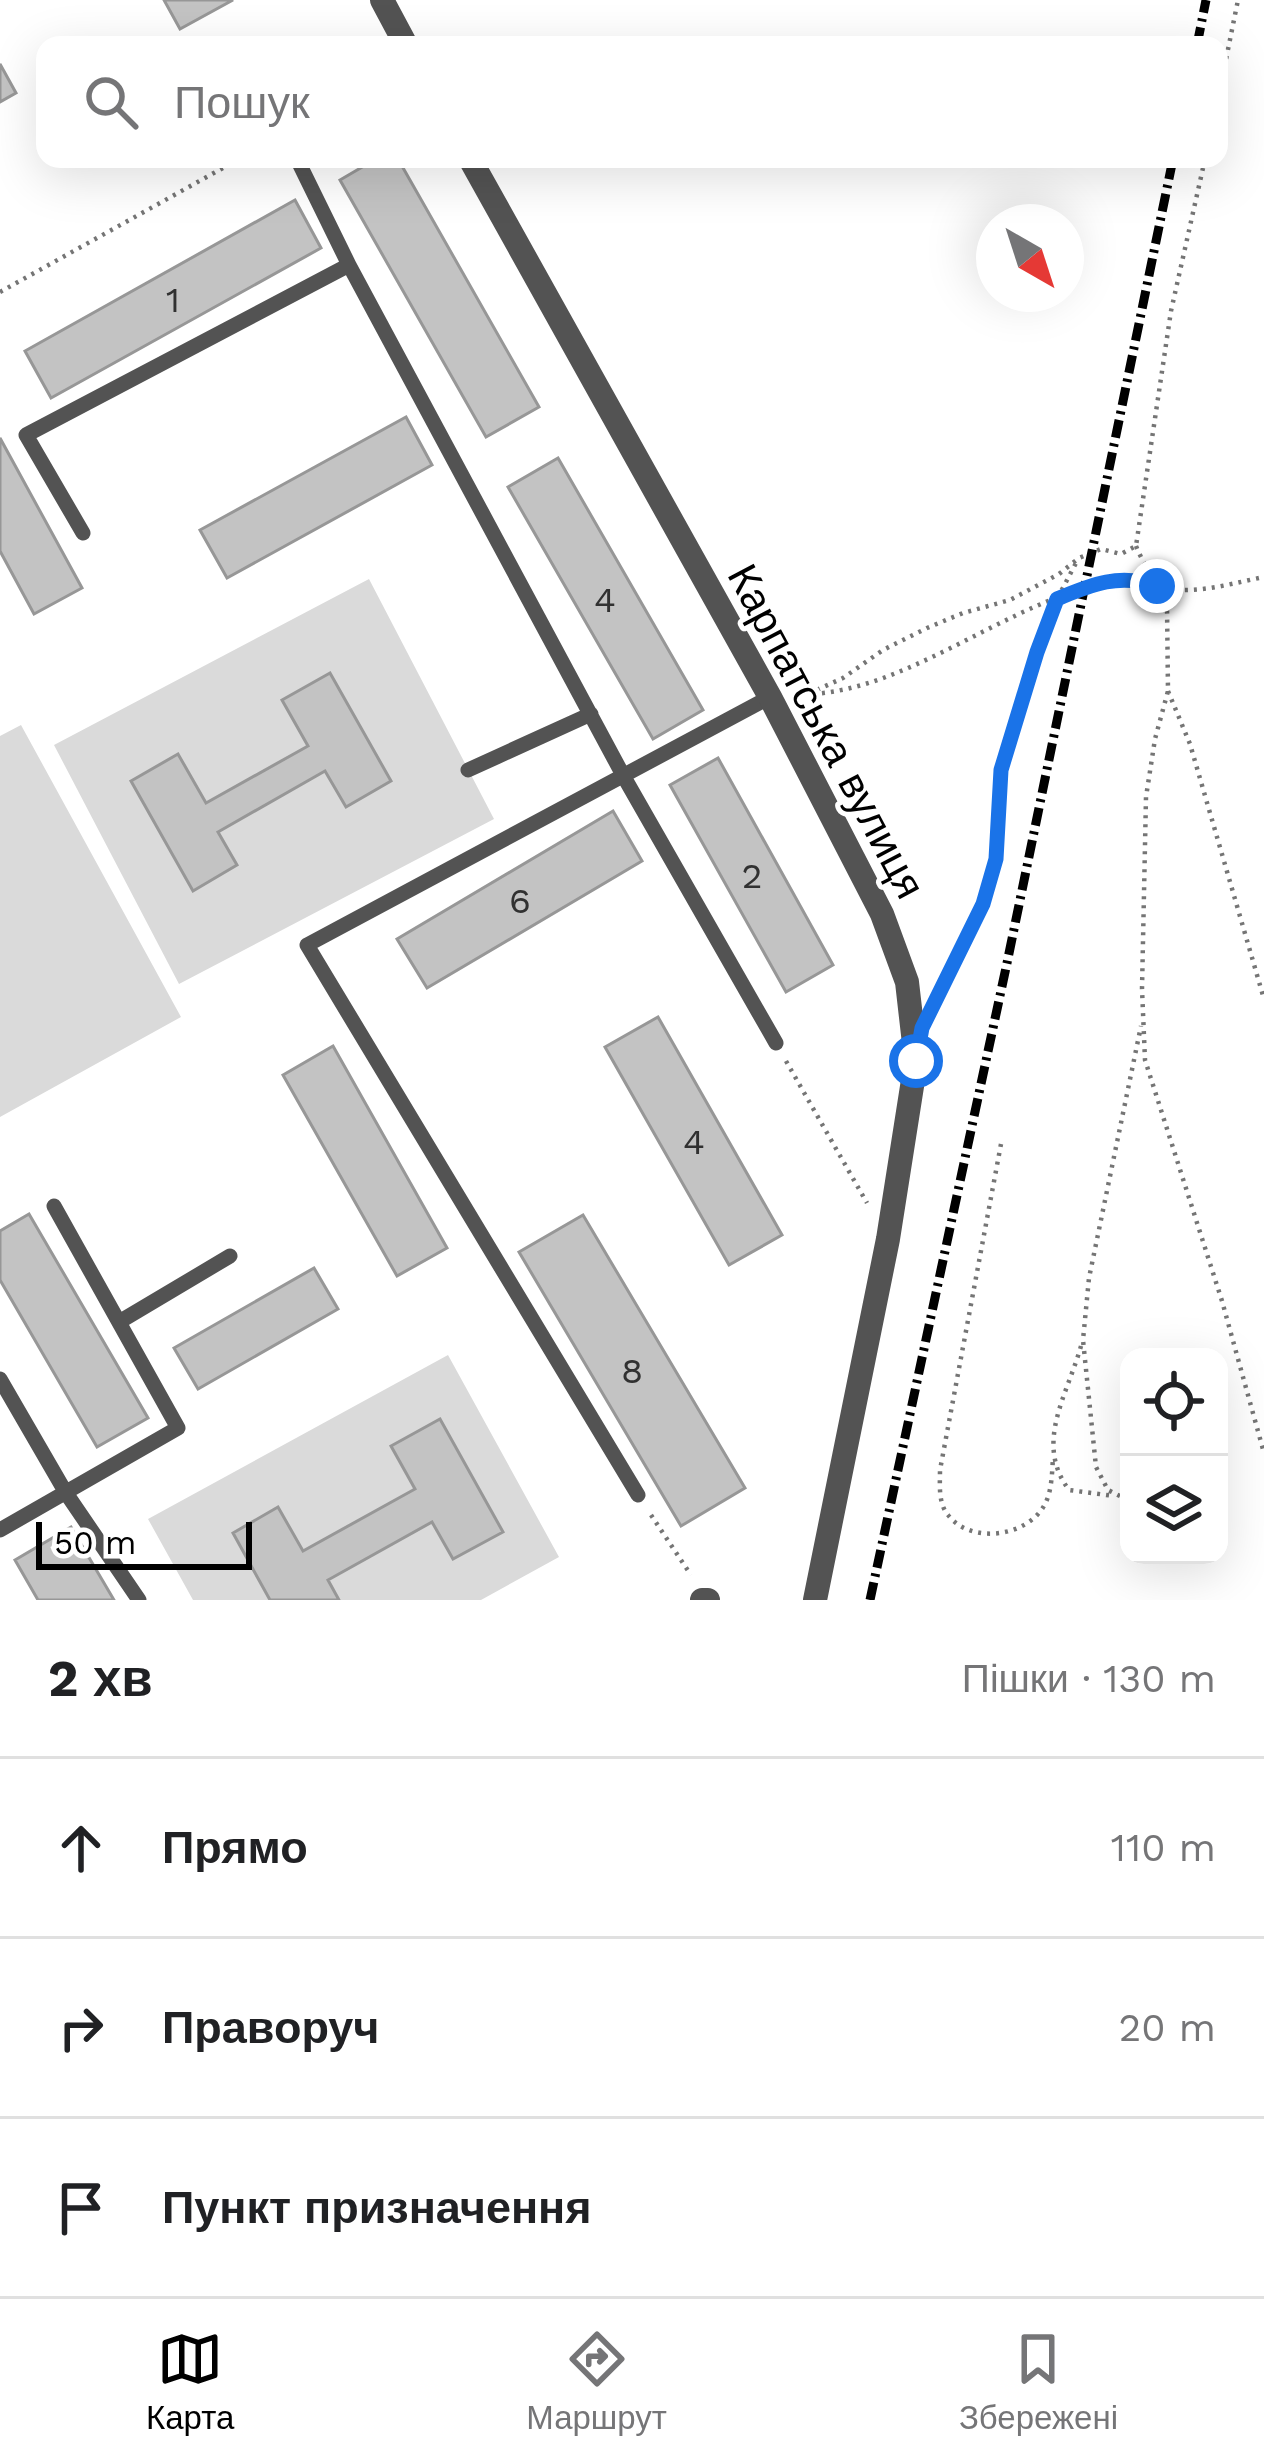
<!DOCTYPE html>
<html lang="uk">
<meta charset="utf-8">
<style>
:root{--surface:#fff;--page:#f6f6f6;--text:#202124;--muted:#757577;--line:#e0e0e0;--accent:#000}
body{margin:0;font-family:"Work Sans",sans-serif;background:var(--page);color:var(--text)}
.controls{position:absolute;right:36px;bottom:36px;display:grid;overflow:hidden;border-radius:24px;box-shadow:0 12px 48px #0002}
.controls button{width:108px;height:108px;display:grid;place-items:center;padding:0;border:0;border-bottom:3px solid var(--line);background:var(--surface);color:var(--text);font:60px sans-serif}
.compass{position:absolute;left:976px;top:204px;width:108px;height:108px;border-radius:50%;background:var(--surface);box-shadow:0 12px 48px #0002;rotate:141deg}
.scale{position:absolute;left:36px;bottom:30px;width:216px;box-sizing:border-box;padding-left:12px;border:6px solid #000;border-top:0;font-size:33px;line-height:42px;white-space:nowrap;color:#000;-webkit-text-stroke:9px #fff;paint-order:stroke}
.stop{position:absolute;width:36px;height:36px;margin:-27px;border:9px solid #1a73e8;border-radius:50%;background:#fff}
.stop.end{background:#1a73e8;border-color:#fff;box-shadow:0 3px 12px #0008}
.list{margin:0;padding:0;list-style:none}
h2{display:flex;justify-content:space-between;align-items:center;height:156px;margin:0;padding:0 48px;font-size:51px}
h2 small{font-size:39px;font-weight:400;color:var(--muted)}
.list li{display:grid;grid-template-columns:78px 1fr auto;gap:36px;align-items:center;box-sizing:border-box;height:180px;padding:0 48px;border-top:3px solid var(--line)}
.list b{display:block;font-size:45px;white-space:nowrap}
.list em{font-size:39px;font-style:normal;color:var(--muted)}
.icon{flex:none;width:66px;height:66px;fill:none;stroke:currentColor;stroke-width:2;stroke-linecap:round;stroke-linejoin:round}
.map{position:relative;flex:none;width:1264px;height:1600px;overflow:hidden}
.search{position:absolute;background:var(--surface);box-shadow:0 12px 48px #0002;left:36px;right:36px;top:36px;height:132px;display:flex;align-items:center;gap:30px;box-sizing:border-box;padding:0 42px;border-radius:24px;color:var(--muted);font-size:45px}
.sheet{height:696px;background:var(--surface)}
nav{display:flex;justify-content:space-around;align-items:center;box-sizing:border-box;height:168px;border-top:3px solid var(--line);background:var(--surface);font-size:33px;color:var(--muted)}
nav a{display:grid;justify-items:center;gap:6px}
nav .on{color:var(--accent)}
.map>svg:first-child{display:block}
.green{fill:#dadada}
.building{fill:#c3c3c3;stroke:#979797;stroke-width:3}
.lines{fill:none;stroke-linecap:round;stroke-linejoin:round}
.path{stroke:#757575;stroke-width:4.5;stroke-dasharray:3 6;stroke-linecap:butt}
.lane{stroke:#535353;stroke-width:15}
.street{stroke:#535353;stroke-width:24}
.rail{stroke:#000;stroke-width:9;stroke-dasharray:18 6 3 6;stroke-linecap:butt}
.route{stroke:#1a73e8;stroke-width:15}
.labels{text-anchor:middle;stroke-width:10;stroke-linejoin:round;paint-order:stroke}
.number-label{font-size:36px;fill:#313131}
.street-label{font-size:42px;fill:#000;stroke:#fff}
</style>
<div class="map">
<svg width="1264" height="1600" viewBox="0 0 1264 1600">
<rect width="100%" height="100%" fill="#fff"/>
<path class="green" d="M369,579L494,819L179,984L54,745Z
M21,725L181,1017L0,1117V736Z
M448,1355L559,1557L481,1600H193L148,1519Z"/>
<path class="building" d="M164,0H233L180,29Z
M0,64L16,93L0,102Z
M376,159H398L539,407L486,437L340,180Z
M295,200L321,248L51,398L25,351Z
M406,417L432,465L227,578L200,530Z
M0,438L82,588L34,614L0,551Z
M558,458L703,710L653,739L508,487Z
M330,673L391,781L346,807L325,771L218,832L237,865L193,891L131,781L178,754L206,803L308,746L282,700Z
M718,758L833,965L786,992L670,785Z
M613,811L642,861L427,988L397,939Z
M658,1017L782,1235L729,1265L605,1047Z
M333,1046L447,1248L397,1276L283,1075Z
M29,1214L148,1418L97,1447L0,1280V1231Z
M583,1215L745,1488L681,1526L519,1252Z
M314,1268L338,1309L198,1389L174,1348Z
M440,1419L503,1532L453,1559L432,1522L328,1580L339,1600H270L233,1533L278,1507L303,1551L415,1489L391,1446Z
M71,1527L114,1600H38L15,1560Z"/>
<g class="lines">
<path class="path" d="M1219,94L1238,0
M0,292L239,159
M1136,546C1145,568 1153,577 1176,586
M1157,586L1167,606L1168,691L1155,739L1146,797L1142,989L1145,1060L1222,1301L1264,1453
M1168,691L1190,744L1264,999
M813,694C904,688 994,615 1082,589C1097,584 1120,576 1136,579C1152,582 1165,589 1181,590C1208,591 1238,582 1264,577
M800,695L808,694L843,678L883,650L927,628L963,613L1010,600L1059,574L1079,558L1101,549L1121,554L1136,546L1171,311L1205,159
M936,999L983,904L996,859L1001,770L1037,652L1057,599L1076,563
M786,1061L867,1203
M1001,1144L940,1470C940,1485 938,1503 948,1515C971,1545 1028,1537 1045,1504C1052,1491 1052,1472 1053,1458
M1081,1346C1067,1396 1034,1443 1069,1490L1114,1496
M1129,1496H1120L1108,1490L1096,1467L1083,1340L1089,1278L1141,1026
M651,1515L691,1575"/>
<path class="lane" d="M297,159L349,265L624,777L776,1043
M83,533L26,435L349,265
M468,770L591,714
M119,1322L230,1256
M0,1379L66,1493L139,1600
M638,1495L307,945L770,697
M0,1530L178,1428L54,1206"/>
<path class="street" d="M382,0L406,45
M470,159L770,697L882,914L907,982L916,1061L888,1239L815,1600
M702,1600H708"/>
<path class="rail" d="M1197,45L1206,0
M870,1600L1007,963L1173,159"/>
</g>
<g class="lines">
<path class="route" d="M916,1061L922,1028L983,904L996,859L1001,770L1037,652L1057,599C1092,584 1120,573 1157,586"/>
</g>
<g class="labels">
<g class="number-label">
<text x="173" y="312">1</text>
<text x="605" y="612">4</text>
<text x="752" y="888">2</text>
<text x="520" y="913">6</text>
<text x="694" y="1154">4</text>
<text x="632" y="1383">8</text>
</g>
<g class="street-label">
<text transform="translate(827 731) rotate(62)" y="15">Карпатська вулиця</text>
</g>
</g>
</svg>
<div class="controls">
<button><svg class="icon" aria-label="locate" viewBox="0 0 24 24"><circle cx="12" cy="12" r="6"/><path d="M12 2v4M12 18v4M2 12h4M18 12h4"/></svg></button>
<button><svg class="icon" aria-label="layers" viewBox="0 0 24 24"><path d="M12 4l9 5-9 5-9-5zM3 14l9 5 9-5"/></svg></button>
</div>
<svg class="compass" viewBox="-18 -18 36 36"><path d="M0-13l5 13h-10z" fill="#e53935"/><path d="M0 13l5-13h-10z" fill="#757577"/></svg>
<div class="scale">50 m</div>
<div class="stop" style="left:916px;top:1061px"></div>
<div class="stop end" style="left:1157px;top:586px"></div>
<div class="search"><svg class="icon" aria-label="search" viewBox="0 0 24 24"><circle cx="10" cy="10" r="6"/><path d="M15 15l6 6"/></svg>Пошук</div>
</div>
<section class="sheet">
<h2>2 хв<small>Пішки · 130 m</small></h2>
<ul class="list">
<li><svg class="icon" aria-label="ahead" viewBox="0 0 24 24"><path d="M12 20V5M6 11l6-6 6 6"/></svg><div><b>Прямо</b></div><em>110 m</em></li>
<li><svg class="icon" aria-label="right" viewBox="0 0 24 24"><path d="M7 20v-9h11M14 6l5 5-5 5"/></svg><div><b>Праворуч</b></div><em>20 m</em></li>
<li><svg class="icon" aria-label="arrive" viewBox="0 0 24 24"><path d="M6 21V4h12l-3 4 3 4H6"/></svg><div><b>Пункт призначення</b></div></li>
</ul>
</section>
<nav>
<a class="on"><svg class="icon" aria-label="map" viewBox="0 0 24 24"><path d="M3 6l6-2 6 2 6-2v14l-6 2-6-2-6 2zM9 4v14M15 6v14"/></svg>Карта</a>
<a><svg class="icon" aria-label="directions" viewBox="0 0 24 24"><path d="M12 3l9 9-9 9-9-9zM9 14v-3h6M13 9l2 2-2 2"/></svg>Маршрут</a>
<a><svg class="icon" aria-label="saved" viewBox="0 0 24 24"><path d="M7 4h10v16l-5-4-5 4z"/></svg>Збережені</a>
</nav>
